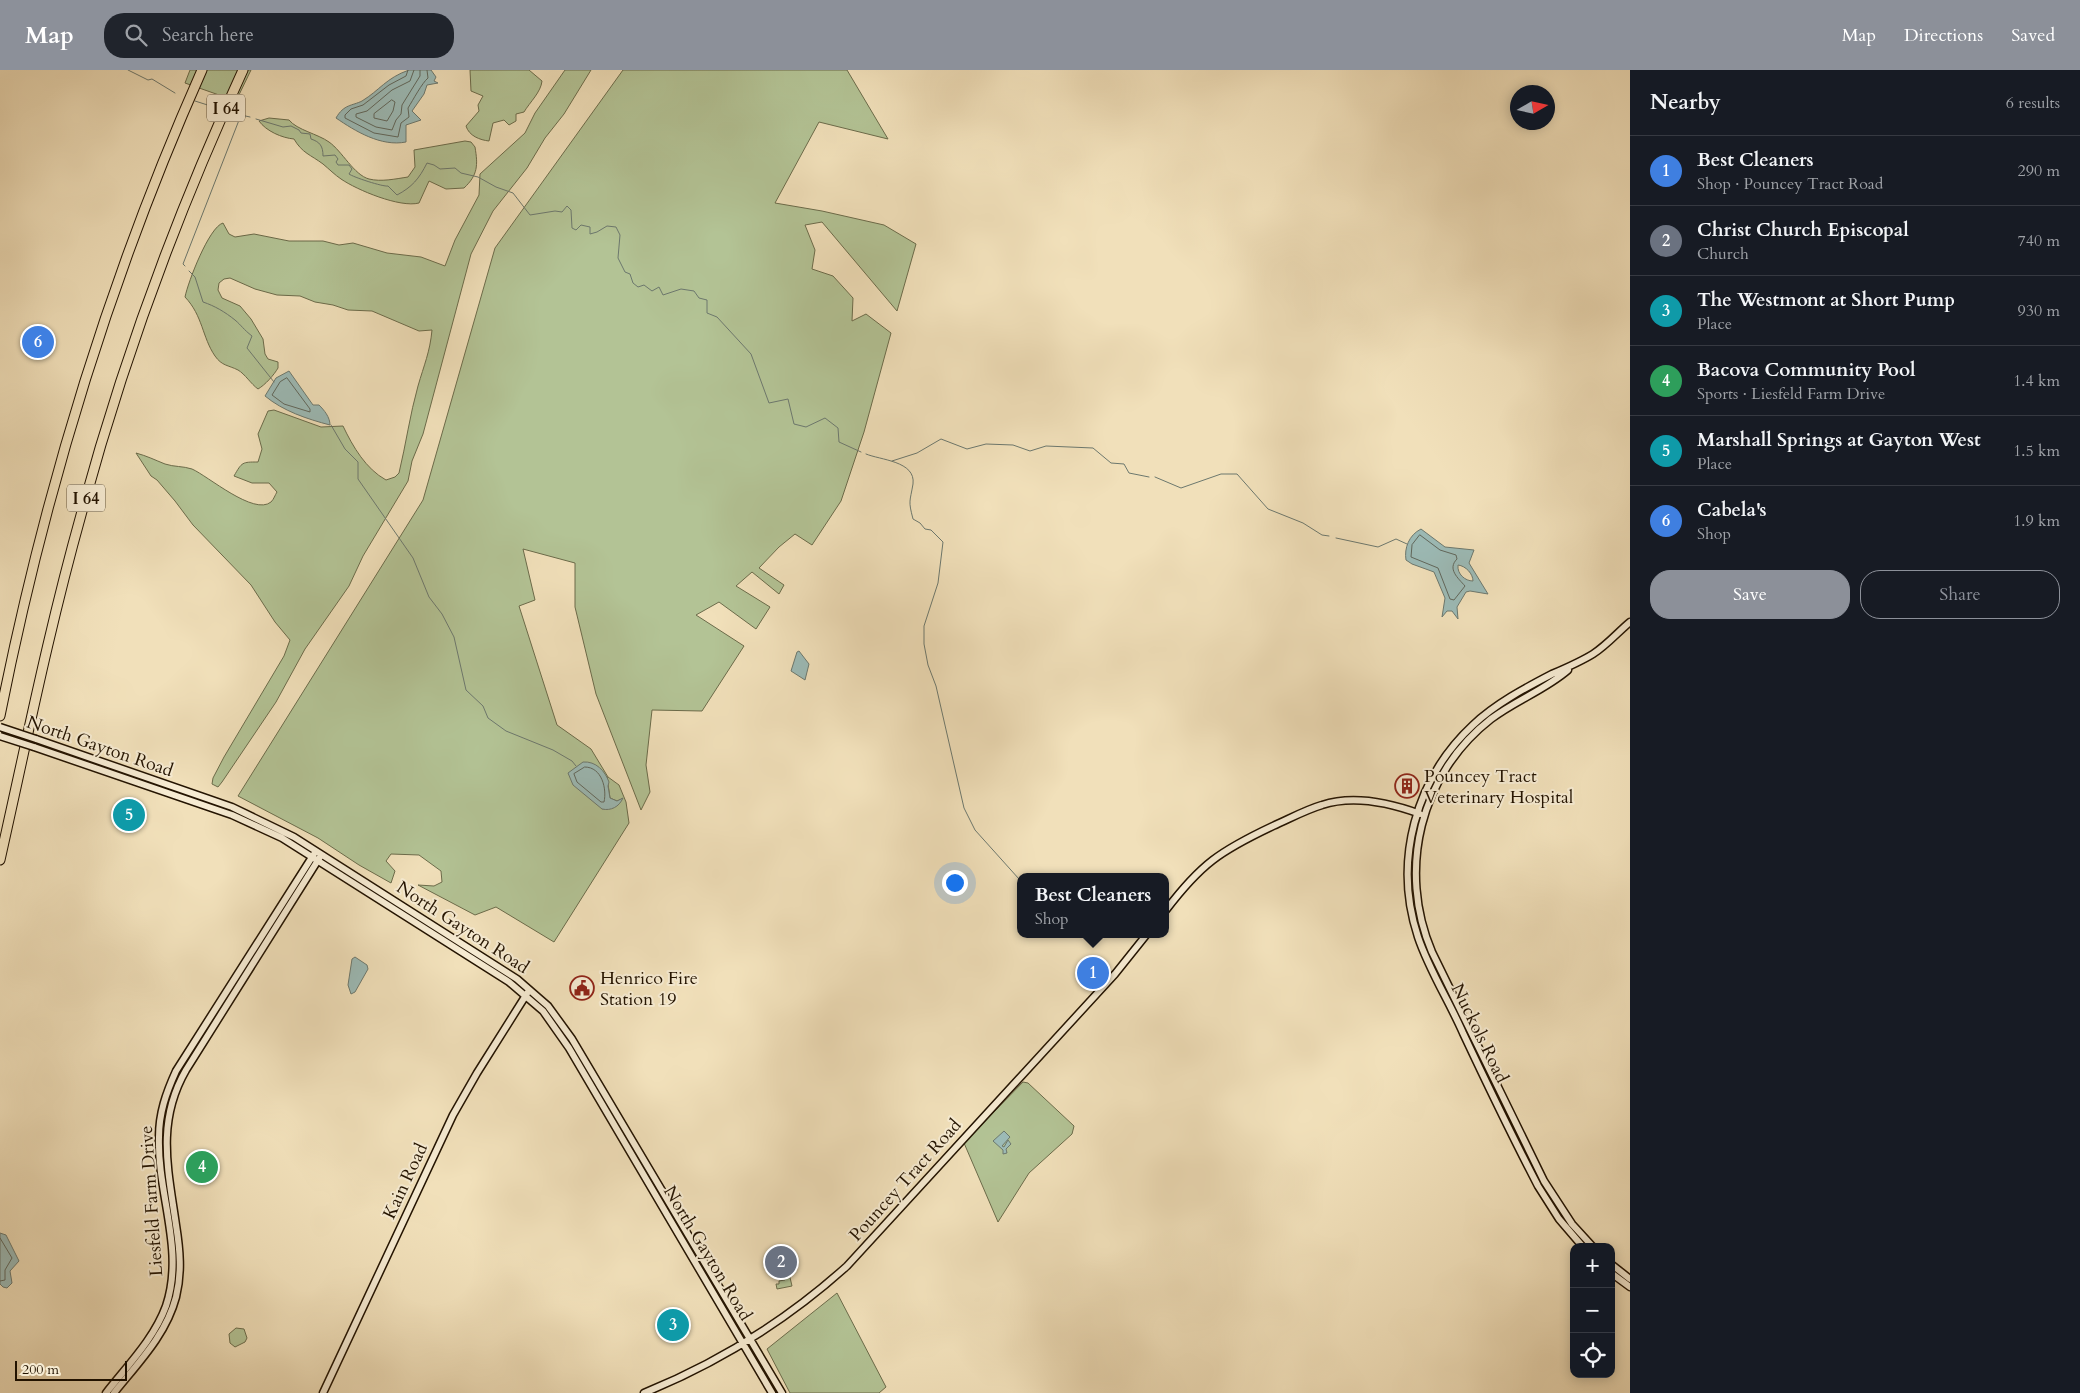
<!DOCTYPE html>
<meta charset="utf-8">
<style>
:root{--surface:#171b24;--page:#20242c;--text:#f1f3f6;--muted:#9ea1a6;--line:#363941;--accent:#8c9099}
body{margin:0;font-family:Cardo,serif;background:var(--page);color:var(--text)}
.controls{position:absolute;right:15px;bottom:15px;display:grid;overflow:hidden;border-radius:10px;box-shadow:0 2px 12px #0003}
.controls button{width:45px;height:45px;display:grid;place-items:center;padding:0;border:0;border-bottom:1px solid var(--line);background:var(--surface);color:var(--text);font:25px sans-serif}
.compass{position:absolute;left:1510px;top:15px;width:45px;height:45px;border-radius:50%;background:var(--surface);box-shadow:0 2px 12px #0003;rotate:81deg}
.scale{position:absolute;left:15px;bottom:12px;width:112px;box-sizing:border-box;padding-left:5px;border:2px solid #231300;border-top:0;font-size:14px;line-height:18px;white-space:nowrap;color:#231300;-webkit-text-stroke:4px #f6ebd2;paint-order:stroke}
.you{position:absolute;left:954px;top:812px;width:18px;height:18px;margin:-12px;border:4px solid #fff;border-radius:50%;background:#1a73e8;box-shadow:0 0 0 8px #1a73e833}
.badge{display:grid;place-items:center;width:32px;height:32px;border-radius:50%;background:var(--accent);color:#fff;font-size:16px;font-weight:700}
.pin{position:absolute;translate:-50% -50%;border:2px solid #fff;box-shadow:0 1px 5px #0006}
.popup{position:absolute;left:1017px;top:803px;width:152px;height:65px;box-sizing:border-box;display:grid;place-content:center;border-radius:10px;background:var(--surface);filter:drop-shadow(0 1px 4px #0005);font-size:16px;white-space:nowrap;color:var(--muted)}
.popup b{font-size:19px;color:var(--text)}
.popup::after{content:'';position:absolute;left:50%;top:100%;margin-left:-10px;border:10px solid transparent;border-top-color:var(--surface)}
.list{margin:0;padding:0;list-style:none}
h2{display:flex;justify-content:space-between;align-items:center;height:65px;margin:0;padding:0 20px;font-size:21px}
h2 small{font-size:16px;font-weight:400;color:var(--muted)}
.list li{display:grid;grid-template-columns:32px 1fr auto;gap:15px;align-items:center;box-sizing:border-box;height:70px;padding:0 20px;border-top:1px solid var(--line)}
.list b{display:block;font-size:19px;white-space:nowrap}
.list p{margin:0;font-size:16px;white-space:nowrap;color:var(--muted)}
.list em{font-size:16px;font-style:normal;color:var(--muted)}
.actions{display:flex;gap:10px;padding:15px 20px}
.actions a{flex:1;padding:11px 0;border:1px solid var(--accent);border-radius:20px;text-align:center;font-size:18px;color:var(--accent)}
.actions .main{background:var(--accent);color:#fff}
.icon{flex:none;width:28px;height:28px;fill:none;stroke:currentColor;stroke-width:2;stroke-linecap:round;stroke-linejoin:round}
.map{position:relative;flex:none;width:1630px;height:1323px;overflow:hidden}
header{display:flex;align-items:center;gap:30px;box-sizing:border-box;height:70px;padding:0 25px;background:var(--accent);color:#fff}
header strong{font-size:24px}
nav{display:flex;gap:28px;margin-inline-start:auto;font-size:18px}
.search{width:350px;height:45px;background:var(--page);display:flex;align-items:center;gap:12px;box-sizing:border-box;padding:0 18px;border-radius:20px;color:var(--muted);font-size:19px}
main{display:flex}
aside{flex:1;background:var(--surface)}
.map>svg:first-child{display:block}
.green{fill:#b3c395;stroke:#6b6b4a;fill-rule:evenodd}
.water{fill:#9cbbb7;stroke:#6c786e;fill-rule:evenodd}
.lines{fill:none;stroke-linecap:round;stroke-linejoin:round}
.shore{stroke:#60675c;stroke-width:1}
.stream{stroke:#6c786e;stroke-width:1}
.secondary-casing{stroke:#231300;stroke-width:9}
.highway-casing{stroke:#231300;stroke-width:11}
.secondary{stroke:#f6ebd2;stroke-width:6}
.highway{stroke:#f1e0ba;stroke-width:9}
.secondary-bridge-casing{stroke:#231300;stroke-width:9;stroke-linecap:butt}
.secondary-bridge{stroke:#f6ebd2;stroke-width:6}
.labels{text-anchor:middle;stroke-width:4;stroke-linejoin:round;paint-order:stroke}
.shield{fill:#f6ebd2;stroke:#62543f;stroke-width:1}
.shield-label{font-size:16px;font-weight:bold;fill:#231300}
.street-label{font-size:18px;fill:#231300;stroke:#f6ebd2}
.poi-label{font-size:18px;fill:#231300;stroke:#f6ebd2;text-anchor:start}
</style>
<header>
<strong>Map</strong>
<div class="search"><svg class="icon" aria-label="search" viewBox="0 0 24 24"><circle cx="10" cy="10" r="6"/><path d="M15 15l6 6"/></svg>Search here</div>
<nav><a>Map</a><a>Directions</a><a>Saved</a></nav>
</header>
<main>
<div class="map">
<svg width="1630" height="1323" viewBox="0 0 1630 1323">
<rect width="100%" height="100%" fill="#f1e0ba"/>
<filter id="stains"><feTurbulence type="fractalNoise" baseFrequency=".004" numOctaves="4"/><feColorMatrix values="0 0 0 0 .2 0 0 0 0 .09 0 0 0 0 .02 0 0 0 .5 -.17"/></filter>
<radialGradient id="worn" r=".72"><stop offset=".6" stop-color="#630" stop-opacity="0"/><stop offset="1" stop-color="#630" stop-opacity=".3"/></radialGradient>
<path class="green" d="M190,0H251L236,31L185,13Z
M470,0H529L542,11C541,22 530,32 524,42L516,44V51L509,55L504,50L493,53L489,71C480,70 469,66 466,56L479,41L478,35L483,26L471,21Z
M565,0H591L564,44L545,68L527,98L493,141L471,184L423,364L412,391L408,411L363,486L349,516L305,579L276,632L222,712L218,717L212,714L213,708L224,687L284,586L290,570L275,552L251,515L193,455L175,431L157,410L151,406L136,383C147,386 155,390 165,394C174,397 183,396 192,399C208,406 254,446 271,432C274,429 275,425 277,422L269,413H252L234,406C242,392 242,392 258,392L262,379L258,364L268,341L274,340L321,357L343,356C353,377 366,399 386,410L395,407L399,403C406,374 410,344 418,316C424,295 430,282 432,260L419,261L372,241L348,240L333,235L315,232L300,226L277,225L255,219L230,208L224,209L219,213L218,220L222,228L240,236L251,249L263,269L265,284L268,289L278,292V298C274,305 265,315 258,319C251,314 245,304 238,300C228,295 222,296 215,286C202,267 203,246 185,227C188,212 209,157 223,153L229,164L235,167L254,164L289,171H323L339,175L353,173L387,183L421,187L445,196L455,170L479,125L480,104L525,63L535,43Z
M623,0H847L888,69L819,52L775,133L822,141L884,155L916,174L897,241L822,152L805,155L815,180L812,199L833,206L853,228L852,251L866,244L891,263L864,362L841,431L812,475L795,464L779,477L759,498L784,515L779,524L752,502L736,516L770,537L756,559L719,532L696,545L744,576L702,641L652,640L646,695L650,722L641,740L596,624L575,537V493L523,479L535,530L519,536L557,655L591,679L608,707L619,715L626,732L629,753L554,872L496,837L475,845L418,815L434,816L442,812L441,801L419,785L391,784L386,791L395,801L391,813L359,795L318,768L238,726L423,430L495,178ZM607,707L610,728L617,731L622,729L602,739Z
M269,48L289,50C297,60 318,64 329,72C342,81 354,105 369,109C381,112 395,109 408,107L415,97L414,80L465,71L471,72L475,77C478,95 478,105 464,118L446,119L429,111L419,133C400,138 357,120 341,109C335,105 329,99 323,94C311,85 302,83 294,69C282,68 266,61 259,51Z
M1023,1012L1028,1013L1074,1056L1072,1064L1029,1103L998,1152L964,1073Z
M788,1199L792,1216L777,1219L776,1214H779V1211L785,1210L783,1202Z
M837,1223L886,1317L879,1323H790L767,1279Z
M236,1258L244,1259L247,1268L245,1272L235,1277L230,1273L229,1264Z"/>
<path class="water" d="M409,0H431L436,7L434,11L438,13L427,15L424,24L412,41L421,50L406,55V72C381,77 355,61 336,48C344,34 352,36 362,31C380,20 386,8 409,0Z
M289,301L313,335H319C324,340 330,347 330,355C307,349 283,341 265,326L276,308Z
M1421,459L1445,477L1474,480L1469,493L1488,524L1470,521L1466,522L1457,537L1458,549L1452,541H1447L1442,547L1445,528L1434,502L1412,494L1406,490C1404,478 1409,465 1421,459ZM1458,495C1466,496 1473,504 1473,511C1465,511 1457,504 1458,495Z
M799,581L809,594L805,610L791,601L797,582Z
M583,692C596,691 605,701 609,712L608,716L610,728L617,731L623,728C619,737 611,741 602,739L573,715L568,703Z
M355,887L367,895L368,899L355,922L351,924L348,915L352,889Z
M1004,1061L1010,1067L1002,1076L1004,1077L1008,1070L1011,1074L1006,1079L1007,1083L1003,1084V1080L993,1071Z
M204,1089L205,1093L210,1094L213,1102L208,1103L206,1095L207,1103L198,1105L197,1090Z
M0,1163L6,1165L19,1191L10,1201L12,1213L7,1218L3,1217L0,1214Z"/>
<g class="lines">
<path class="shore" d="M408,0L406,6L389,15L363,35L351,39L345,45V48L374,63L398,67L401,53L409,47L408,38C413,30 422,13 428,8L427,0
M414,0L410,11L392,20L367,41L356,44V47L376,57L392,60L396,50L401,44L402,35L420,6V0
M392,30L395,32L393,41L387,51L374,48V44Z
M287,308L310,339V342L284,334L272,325L280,312Z
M1420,465L1440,480L1456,485L1457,489C1447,499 1458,508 1465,516L1454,530L1450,529L1438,498L1411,487L1412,475Z
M585,697C602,697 607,719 604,732H601L577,712L574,704Z
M0,1168L12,1188L5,1200V1210L0,1211"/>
<path class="stream" d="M128,0L148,10L152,9L175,23
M195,31L217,38
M256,49L283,57L291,56L299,60L301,63L310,64L311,69C320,72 323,76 323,86L335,85L338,89L336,92L338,95H349L352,99L349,104C353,107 383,117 388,116L397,125C412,117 419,109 427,93L434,95L440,99L455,98L461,103L478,107L496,117L513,123L530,145L555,141L562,142L567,136L571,140L572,158L576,160L581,155L590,157V164L597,162L607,156L616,157L620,165L618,188L625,202L630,204L633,213L638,217L644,215L652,221L659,217L663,225L681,219L694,221L699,228L707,230V243L717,247L751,284L769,333L788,329L794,354L806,357L825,348L838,358L839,372L861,382
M185,196L183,194L241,45L250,47
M189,201L195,207L203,232C215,236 225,242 235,250C242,256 243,259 252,266L247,278L274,312
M331,355L345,379L358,392V409L413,488L429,527L442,544L454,567L466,620L483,636L488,648L506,661L553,680L572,691L576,696
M866,384C880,390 916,391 913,414C910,432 908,430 913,449L920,453L925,459L931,460L943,472L938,513L924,556V574L928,595L936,616L964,738L975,760L1019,809
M892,391L917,383L941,369L967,379L986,374L1013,375L1030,381L1046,376L1093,378L1111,393L1124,394L1129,403L1149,407
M1155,407L1181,418L1221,404H1237L1268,439L1303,453L1322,465L1329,466
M1336,468L1378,477L1396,469L1407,474"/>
<g class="secondary-casing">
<path id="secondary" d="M1568,600C1545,620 1516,630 1491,649C1420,704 1397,800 1432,882L1544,1111L1572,1154L1593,1177
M36,669L232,737L294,767L517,909L548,936L572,969L782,1323
M34,677L232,745L282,768L509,912L543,941L569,978L772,1323
M1166,840C1201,794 1220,781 1273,756C1289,749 1305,740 1322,735C1353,725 1390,733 1420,744
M1583,1177L1559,1149L1538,1116C1512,1066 1487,1014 1463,963C1449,931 1429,900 1418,867C1393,792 1415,709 1473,655C1495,634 1525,618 1552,604C1566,598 1580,592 1593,584C1607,575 1618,562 1630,552
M1611,1194L1630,1209
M1611,1203L1630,1217
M106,1323C127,1296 154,1269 166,1236C185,1180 157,1124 159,1067C159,1043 166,1023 176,1001L314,784
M114,1323C138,1293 166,1265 176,1227C182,1203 180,1180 176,1155C168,1099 156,1052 186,1000L320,787
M323,1323L453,1045L477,1003L528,922
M644,1323C720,1292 786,1251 847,1196L1115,904L1147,864"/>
</g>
<g class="highway-casing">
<path id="highway" d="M0,646C44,424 110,207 202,0
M0,790C26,674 49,559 81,445C122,293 177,143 243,0"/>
</g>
<use href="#secondary" class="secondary"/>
<use href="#highway" class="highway"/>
<g class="secondary-bridge-casing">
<path id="secondary-bridge" d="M0,657L36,669
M0,666L34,677"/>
</g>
<use href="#secondary-bridge" class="secondary-bridge"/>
</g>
<defs>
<g id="building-ring" transform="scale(1.25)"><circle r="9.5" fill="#f6ebd2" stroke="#8f2418" stroke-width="1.5"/><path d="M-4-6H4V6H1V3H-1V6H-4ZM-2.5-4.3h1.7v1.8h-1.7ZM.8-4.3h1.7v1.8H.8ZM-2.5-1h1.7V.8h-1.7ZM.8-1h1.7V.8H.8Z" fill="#8f2418"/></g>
<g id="civic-ring" transform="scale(1.25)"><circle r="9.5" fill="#f6ebd2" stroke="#8f2418" stroke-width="1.5"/><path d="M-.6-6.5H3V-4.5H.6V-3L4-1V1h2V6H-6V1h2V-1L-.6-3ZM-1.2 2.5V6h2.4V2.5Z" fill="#8f2418"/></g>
</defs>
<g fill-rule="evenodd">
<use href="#building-ring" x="1407" y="716"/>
<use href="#civic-ring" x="582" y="918"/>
</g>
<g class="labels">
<g class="shield">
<rect x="207" y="24.5" width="38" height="27" rx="4"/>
<rect x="67" y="414.5" width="38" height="27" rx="4"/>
</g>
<g class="shield-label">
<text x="226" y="44">I 64</text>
<text x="86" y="434">I 64</text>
</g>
<g class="street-label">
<text transform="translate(100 676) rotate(19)" y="6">North Gayton Road</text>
<text transform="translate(463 857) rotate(33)" y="6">North Gayton Road</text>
<text transform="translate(1480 963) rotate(64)" y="6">Nuckols Road</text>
<text transform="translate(905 1110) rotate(-48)" y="6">Pouncey Tract Road</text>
<text transform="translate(405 1111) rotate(-65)" y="6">Kain Road</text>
<text transform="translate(151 1131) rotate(-94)" y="6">Liesfeld Farm Drive</text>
<text transform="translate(708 1183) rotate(59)" y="6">North Gayton Road</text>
</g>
<g class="poi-label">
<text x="1424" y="712">Pouncey Tract<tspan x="1424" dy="21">Veterinary Hospital</tspan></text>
<text x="600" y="914">Henrico Fire<tspan x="600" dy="21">Station 19</tspan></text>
</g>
</g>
<rect width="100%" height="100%" filter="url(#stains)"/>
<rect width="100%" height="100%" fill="url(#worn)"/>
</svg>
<div class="controls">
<button>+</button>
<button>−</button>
<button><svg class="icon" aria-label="locate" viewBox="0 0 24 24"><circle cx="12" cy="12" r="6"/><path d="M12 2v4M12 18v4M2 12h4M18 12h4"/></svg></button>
</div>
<svg class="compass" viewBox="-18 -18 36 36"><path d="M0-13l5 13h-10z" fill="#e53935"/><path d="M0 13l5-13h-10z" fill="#9ea1a6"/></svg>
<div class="scale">200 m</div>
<div class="you"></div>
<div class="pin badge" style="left:1093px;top:903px;background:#3f7fe0">1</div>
<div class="popup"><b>Best Cleaners</b>Shop</div>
<div class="pin badge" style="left:781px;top:1192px;background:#6b7280">2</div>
<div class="pin badge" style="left:673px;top:1255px;background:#0f9aa8">3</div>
<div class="pin badge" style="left:202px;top:1097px;background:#2e9e5b">4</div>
<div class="pin badge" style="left:129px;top:745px;background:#0f9aa8">5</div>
<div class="pin badge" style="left:38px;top:272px;background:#3f7fe0">6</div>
</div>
<aside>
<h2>Nearby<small>6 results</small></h2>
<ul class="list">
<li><span class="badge" style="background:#3f7fe0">1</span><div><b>Best Cleaners</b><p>Shop · Pouncey Tract Road</p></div><em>290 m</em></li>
<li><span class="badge" style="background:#6b7280">2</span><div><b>Christ Church Episcopal</b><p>Church</p></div><em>740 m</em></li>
<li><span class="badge" style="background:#0f9aa8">3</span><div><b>The Westmont at Short Pump</b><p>Place</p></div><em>930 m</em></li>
<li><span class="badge" style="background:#2e9e5b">4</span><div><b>Bacova Community Pool</b><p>Sports · Liesfeld Farm Drive</p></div><em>1.4 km</em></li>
<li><span class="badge" style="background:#0f9aa8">5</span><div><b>Marshall Springs at Gayton West</b><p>Place</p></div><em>1.5 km</em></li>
<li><span class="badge" style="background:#3f7fe0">6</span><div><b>Cabela's</b><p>Shop</p></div><em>1.9 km</em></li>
</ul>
<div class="actions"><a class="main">Save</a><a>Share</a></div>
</aside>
</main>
